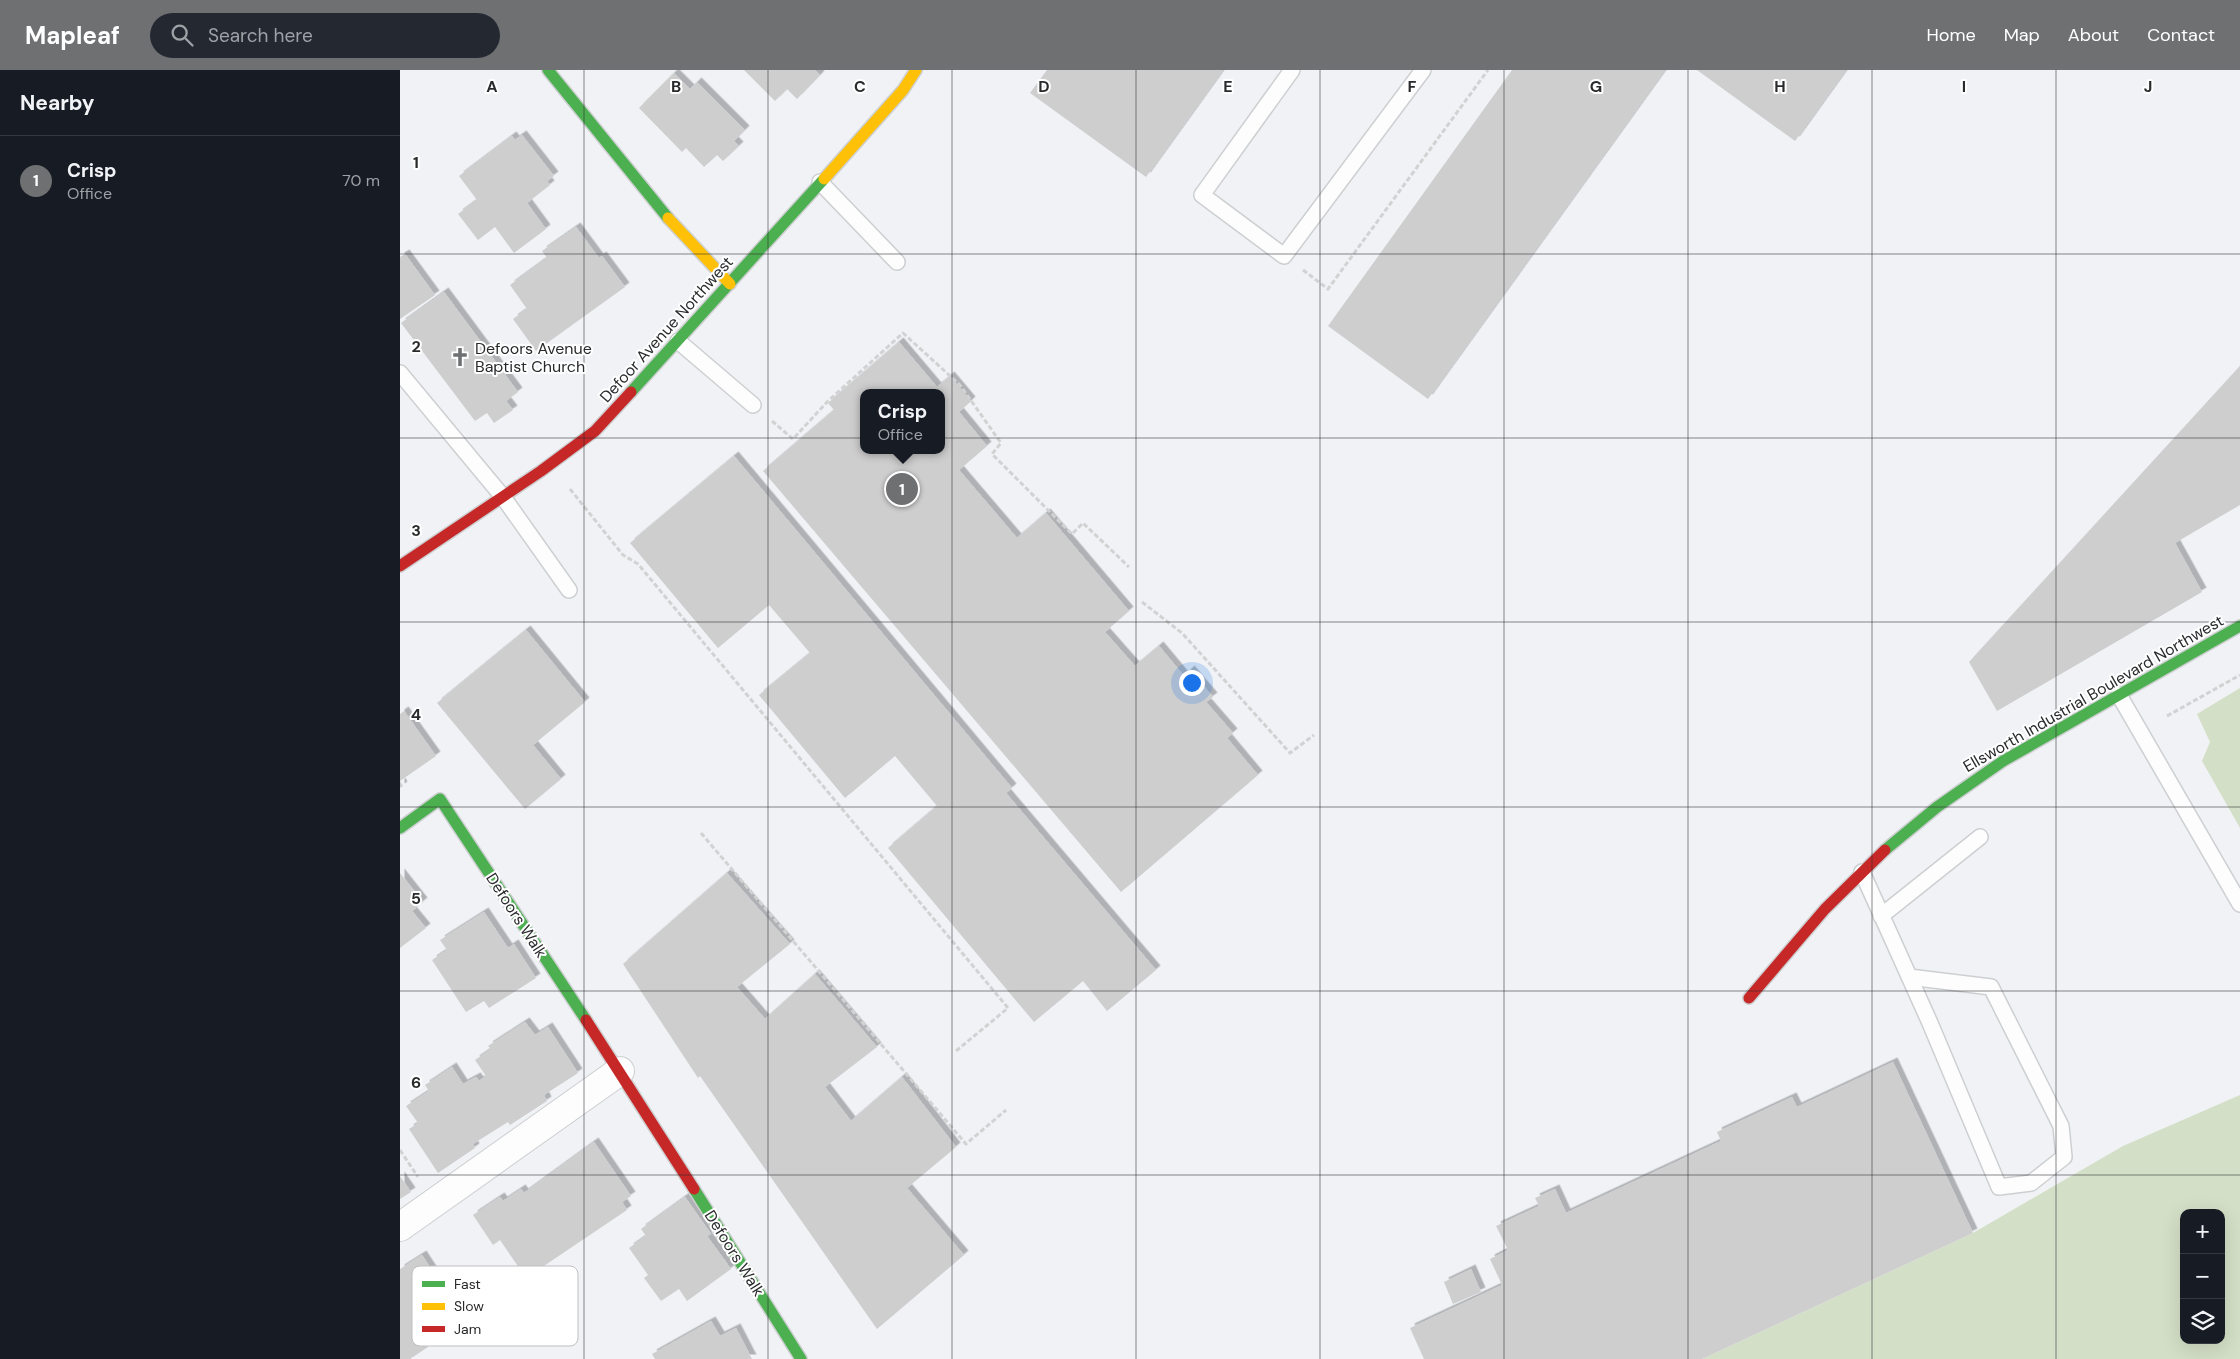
<!DOCTYPE html>
<meta charset="utf-8">
<style>
:root{--surface:#171b24;--page:#242831;--text:#f1f3f6;--muted:#9ea1a6;--line:#363941;--accent:#6f7072}
body{margin:0;font-family:"DM Sans",sans-serif;background:var(--page);color:var(--text)}
.controls{position:absolute;right:15px;bottom:15px;display:grid;overflow:hidden;border-radius:10px;box-shadow:0 5px 20px #0002}
.controls button{width:45px;height:45px;display:grid;place-items:center;padding:0;border:0;border-bottom:1px solid var(--line);background:var(--surface);color:var(--text);font:25px sans-serif}
.you{position:absolute;left:791px;top:612px;width:18px;height:18px;margin:-12px;border:4px solid #fff;border-radius:50%;background:#1a73e8;box-shadow:0 0 0 8px #1a73e833}
.badge{display:grid;place-items:center;width:32px;height:32px;border-radius:50%;background:var(--accent);color:#fff;font-size:16px;font-weight:700}
.pin{position:absolute;translate:-50% -50%;border:2px solid #fff;box-shadow:0 1px 5px #0006}
.popup{position:absolute;left:460px;top:319px;width:85px;height:65px;box-sizing:border-box;display:grid;place-content:center;border-radius:10px;background:var(--surface);filter:drop-shadow(0 1px 4px #0005);font-size:16px;white-space:nowrap;color:var(--muted)}
.popup b{font-size:19px;color:var(--text)}
.popup::after{content:'';position:absolute;left:50%;top:100%;margin-left:-10px;border:10px solid transparent;border-top-color:var(--surface)}
.list{margin:0;padding:0;list-style:none}
h2{display:flex;justify-content:space-between;align-items:center;height:65px;margin:0;padding:0 20px;font-size:21px}
h2 small{font-size:16px;font-weight:400;color:var(--muted)}
.list li{display:grid;grid-template-columns:32px 1fr auto;gap:15px;align-items:center;box-sizing:border-box;height:90px;padding:0 20px;border-top:1px solid var(--line)}
.list b{display:block;font-size:19px;white-space:nowrap}
.list p{margin:0;font-size:16px;white-space:nowrap;color:var(--muted)}
.list em{font-size:16px;font-style:normal;color:var(--muted)}
.icon{flex:none;width:28px;height:28px;fill:none;stroke:currentColor;stroke-width:2;stroke-linecap:round;stroke-linejoin:round}
.map{position:relative;flex:none;width:1840px;height:1289px;overflow:hidden}
header{display:flex;align-items:center;gap:30px;box-sizing:border-box;height:70px;padding:0 25px;background:var(--accent);color:#fff}
header strong{font-size:24px}
nav{display:flex;gap:28px;margin-inline-start:auto;font-size:18px}
.search{width:350px;height:45px;background:var(--page);display:flex;align-items:center;gap:12px;box-sizing:border-box;padding:0 18px;border-radius:28px;color:var(--muted);font-size:19px}
main{display:flex}
aside{flex:1;background:var(--surface)}
.map>svg:first-child{display:block}
.green{fill:#d4dfc7;fill-rule:evenodd}
.building{fill:#cececf;fill-rule:evenodd;filter:url(#shadow)}
.lines{fill:none;stroke-linecap:round;stroke-linejoin:round}
.lane-casing{stroke:#cdcfd1;stroke-width:18}
.street-casing{stroke:#cdcfd1;stroke-width:30}
.fast-casing{stroke:#cdcfd1;stroke-width:14}
.slow-casing{stroke:#cdcfd1;stroke-width:14}
.jam-casing{stroke:#cdcfd1;stroke-width:14}
.path{stroke:#d2d2d3;stroke-width:3;stroke-dasharray:5 2.5;stroke-linecap:butt}
.lane{stroke:#fdfdfe;stroke-width:15}
.street{stroke:#fdfdfe;stroke-width:28}
.fast{stroke:#4caf50;stroke-width:11}
.slow{stroke:#ffc107;stroke-width:11}
.jam{stroke:#c62828;stroke-width:11}
.grid{fill:none;stroke:#292a2c;stroke-width:1;stroke-opacity:0.55}
.labels{text-anchor:middle;stroke-width:4;stroke-linejoin:round;paint-order:stroke}
.street-label{font-size:16px;fill:#292a2c;stroke:#fff}
.poi-label{font-size:16px;fill:#292a2c;stroke:#fff;text-anchor:start}
.key{fill:#fff;stroke:#bfbfc0;stroke-width:1}
.key-label{font-size:14px;fill:#292a2c}
.grid-label{font-size:16px;text-anchor:middle;font-weight:bold;fill:#292a2c;stroke:#fff;stroke-width:4;stroke-linejoin:round;paint-order:stroke}
</style>
<header>
<strong>Mapleaf</strong>
<div class="search"><svg class="icon" aria-label="search" viewBox="0 0 24 24"><circle cx="10" cy="10" r="6"/><path d="M15 15l6 6"/></svg>Search here</div>
<nav><a>Home</a><a>Map</a><a>About</a><a>Contact</a></nav>
</header>
<main>
<aside>
<h2>Nearby<small></small></h2>
<ul class="list">
<li><span class="badge">1</span><div><b>Crisp</b><p>Office</p></div><em>70 m</em></li>
</ul>
</aside>
<div class="map">
<svg width="1840" height="1289" viewBox="0 0 1840 1289">
<defs>
<filter id="shadow"><feDropShadow dx="4.5" dy="-4.5" stdDeviation="0" flood-color="#0004"/></filter>
</defs>
<rect width="100%" height="100%" fill="#f0f2f5"/>
<path class="green" d="M1840,618V758L1802,691L1810,672L1797,644Z
M1840,1025V1289H1302L1573,1163L1723,1076ZM1784,1143H1821V1270H1784Z"/>
<path class="building" d="M344,0H415L420,5L397,29L387,19L375,31Z
M647,0H823L746,107L630,23Z
M1112,0H1265L1028,329L928,256Z
M1297,0H1446L1395,71Z
M274,3L290,19L297,12L345,60L334,71L339,76L323,91L317,85L304,97L286,78L282,82L239,38Z
M122,65L154,106L147,111L150,115L127,133L146,159L114,183L95,157L78,170L58,144L77,130L59,106L112,66L115,70Z
M176,157L199,188L202,186L225,217L136,281L113,249L127,239L110,215L147,188L142,181Z
M5,184L35,225L0,249V187Z
M44,222L118,322L106,331L113,340L94,353L87,343L75,351L1,253Z
M499,272L537,317L550,306L571,331L559,342L587,376L559,400L617,468L646,443L729,541L705,562L735,596L759,576L784,606L790,600L813,627L806,632L833,663L827,668L858,705L721,822L363,401L434,340L428,333ZM463,323H541V380H463Z
M1840,296V435L1775,473L1802,522L1597,641L1569,592Z
M334,386L612,718L606,723L756,900L707,941L683,911L634,952L488,778L537,736L495,686L445,728L359,625L410,583L369,535L318,578L230,473Z
M126,560L185,632L133,675L161,709L125,739L37,633Z
M4,641L36,686L0,711L3,716L0,718V644Z
M0,803L23,832L12,841L26,858L0,878Z
M327,803L390,874L337,917L365,949L415,904L477,977L425,1017L451,1051L502,1007L556,1077L507,1118L564,1185L477,1259L300,1006L298,1008L223,894Z
M84,842L108,878L114,874L136,908L89,938L84,931L66,942L32,890L47,880L40,870Z
M125,952L135,965L148,957L178,1003L144,1025L147,1031L110,1055L108,1052L73,1074L75,1078L38,1103L9,1059L18,1053L6,1036L29,1021L25,1015L52,997L63,1014L76,1007L79,1011L86,1006L75,990L91,979L88,976Z
M1493,992L1573,1163L1302,1289H1024L1010,1258L1102,1215L1090,1189L1108,1180L1096,1156L1139,1136L1135,1128L1155,1119L1166,1143L1321,1071L1317,1062L1392,1027L1397,1037Z
M194,1072L231,1126L222,1132L227,1140L126,1208L100,1170L93,1175L73,1145L100,1127L103,1131L121,1119L124,1123Z
M0,1106L11,1122L0,1129Z
M285,1127L311,1164L307,1166L331,1199L287,1231L279,1219L261,1231L244,1208L248,1205L229,1178L246,1166L241,1159Z
M22,1185L51,1230L40,1236L51,1254L24,1271L28,1277L10,1289H0V1199Z
M1071,1199L1081,1222L1053,1234L1044,1212Z
M311,1251L320,1266L336,1258L352,1289H255L252,1284Z"/>
<g class="lines">
<g class="lane-casing">
<path id="lane" d="M892,0L802,125L884,186L1023,0
M420,112L497,192
M278,271L353,335
M0,303L103,427L169,520
M1719,625L1840,834
M1462,802L1530,953L1599,1117L1631,1113L1664,1087L1661,1056L1591,917L1509,907
M1481,846L1580,767"/>
</g>
<g class="street-casing">
<path id="street" d="M0,1157L220,1001"/>
</g>
<g class="fast-casing">
<path id="fast" d="M148,0L268,148
M231,322L424,109
M0,758L40,729L186,950
M1485,780L1537,737L1603,691L1840,556
M294,1119L401,1289"/>
</g>
<g class="slow-casing">
<path id="slow" d="M424,109L503,20L516,0
M268,148L330,214"/>
</g>
<g class="jam-casing">
<path id="jam" d="M0,496L141,401L195,361L231,322
M1349,928L1425,839L1485,780
M186,950L294,1119"/>
</g>
<path class="path" d="M903,200L928,219L1088,0
M372,351L393,369L427,332L503,263L560,315L601,373L592,384L672,464L683,453L729,497
M170,419L223,485L238,494L608,938L556,981
M742,532L782,563L890,683L914,665
M1767,646L1840,605
M301,763L566,1074L606,1040
M0,1080L18,1107"/>
<use href="#lane" class="lane"/>
<use href="#street" class="street"/>
<use href="#fast" class="fast"/>
<use href="#slow" class="slow"/>
<use href="#jam" class="jam"/>
</g>
<path class="grid" d="M184,0V1289M368,0V1289M552,0V1289M736,0V1289M920,0V1289M1104,0V1289M1288,0V1289M1472,0V1289M1656,0V1289M0,184H1840M0,368H1840M0,552H1840M0,737H1840M0,921H1840M0,1105H1840"/>
<defs>
<g id="church-bare" transform="scale(1.5)"><path d="M-1.2-6h2.4v3.5h3.3v2.4h-3.3V6h-2.4V-.1h-3.3v-2.4h3.3Z" fill="#6f7072" stroke="#fff" stroke-width="2.5" paint-order="stroke"/></g>
</defs>
<g fill-rule="evenodd">
<use href="#church-bare" x="60" y="287"/>
</g>
<g class="labels">
<g class="street-label">
<text transform="translate(266 259) rotate(-48)" y="6">Defoor Avenue Northwest</text>
<text transform="translate(1693 623) rotate(-30)" y="6">Ellsworth Industrial Boulevard Northwest</text>
<text transform="translate(117 845) rotate(57)" y="6">Defoors Walk</text>
<text transform="translate(335 1183) rotate(58)" y="6">Defoors Walk</text>
</g>
<g class="poi-label">
<text x="75" y="284">Defoors Avenue<tspan x="75" dy="18">Baptist Church</tspan></text>
</g>
</g>
<rect x="12" y="1196" width="166" height="80" rx="8" class="key"/>
<rect x="22" y="1211" width="23" height="6" fill="#4caf50"/>
<rect x="22" y="1233" width="23" height="7" fill="#ffc107"/>
<rect x="22" y="1256" width="23" height="6" fill="#c62828"/>
<g class="key-label">
<text x="54" y="1219">Fast</text>
<text x="54" y="1241">Slow</text>
<text x="54" y="1264">Jam</text>
</g>
<g class="grid-label">
<text x="92" y="22">A</text>
<text x="276" y="22">B</text>
<text x="460" y="22">C</text>
<text x="644" y="22">D</text>
<text x="828" y="22">E</text>
<text x="1012" y="22">F</text>
<text x="1196" y="22">G</text>
<text x="1380" y="22">H</text>
<text x="1564" y="22">I</text>
<text x="1748" y="22">J</text>
<text x="16" y="98">1</text>
<text x="16" y="282">2</text>
<text x="16" y="466">3</text>
<text x="16" y="650">4</text>
<text x="16" y="834">5</text>
<text x="16" y="1018">6</text>
</g>
</svg>
<div class="controls">
<button>+</button>
<button>−</button>
<button><svg class="icon" aria-label="layers" viewBox="0 0 24 24"><path d="M12 4l9 5-9 5-9-5zM3 14l9 5 9-5"/></svg></button>
</div>
<div class="you"></div>
<div class="pin badge" style="left:502px;top:419px">1</div>
<div class="popup"><b>Crisp</b>Office</div>
</div>
</main>
